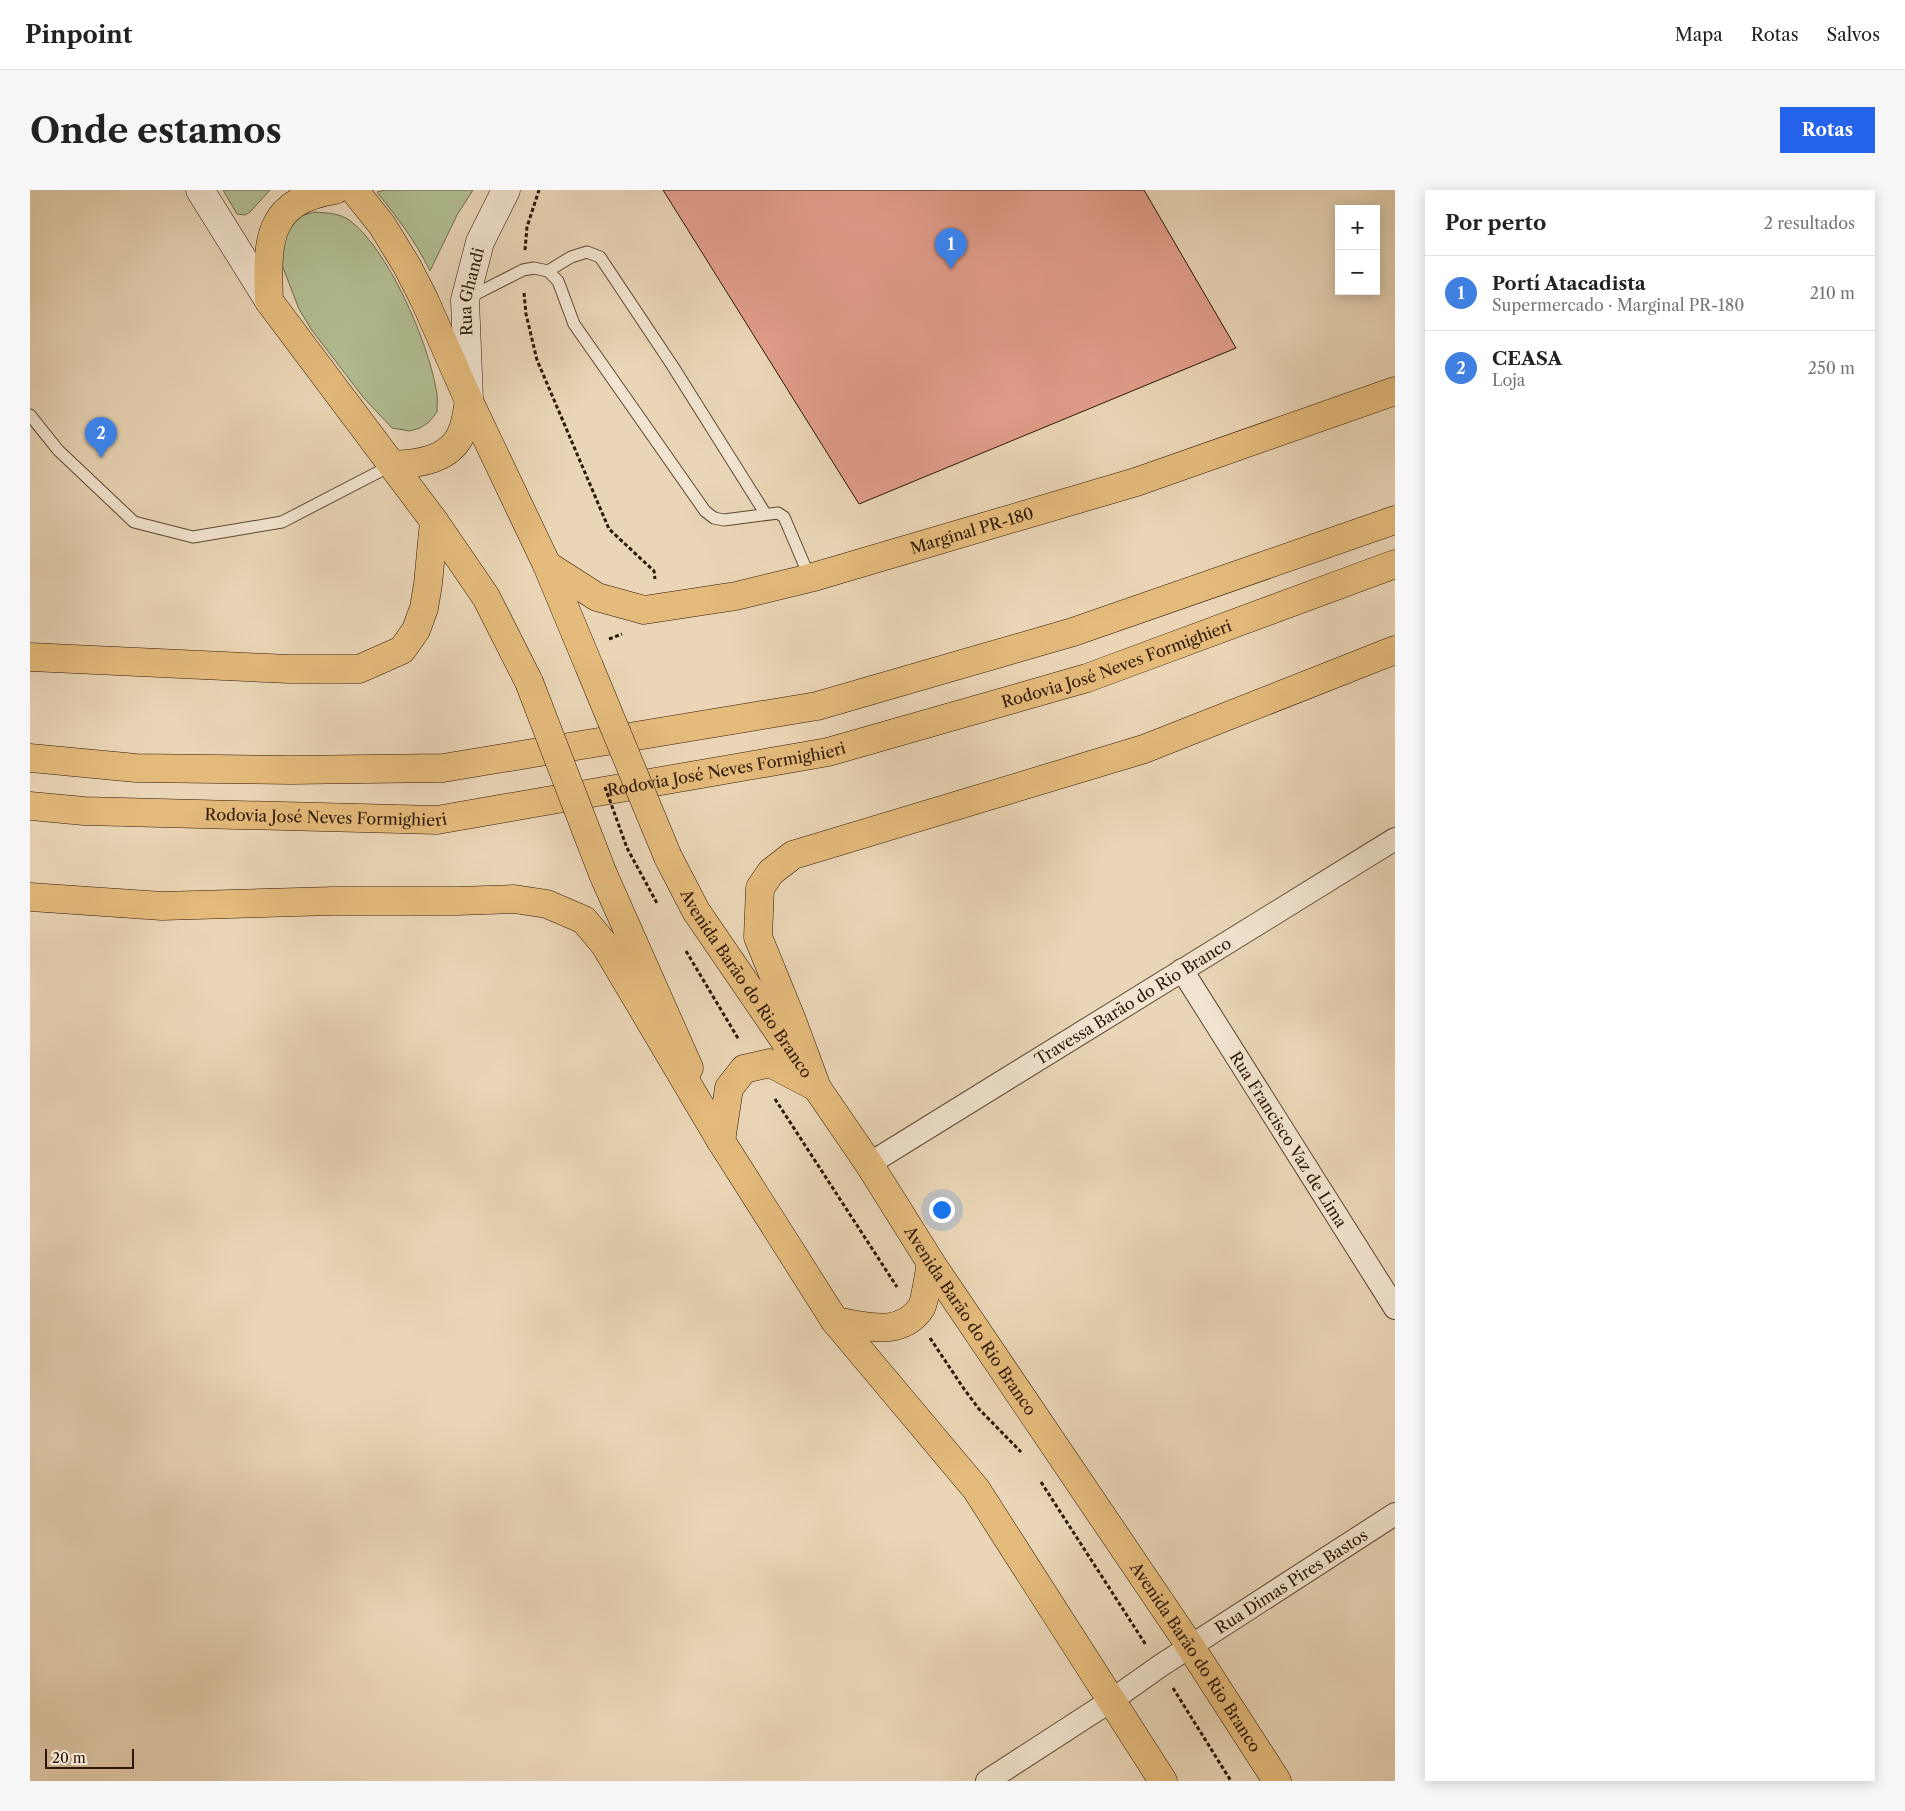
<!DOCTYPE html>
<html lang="pt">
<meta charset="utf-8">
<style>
:root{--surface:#fff;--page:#f6f6f6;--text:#222;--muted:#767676;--line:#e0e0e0;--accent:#2563eb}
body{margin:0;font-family:"Libre Caslon Text",serif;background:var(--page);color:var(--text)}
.controls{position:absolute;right:15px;top:15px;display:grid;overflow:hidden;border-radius:0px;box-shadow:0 2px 12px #0003}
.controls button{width:45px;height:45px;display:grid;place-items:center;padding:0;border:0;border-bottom:1px solid var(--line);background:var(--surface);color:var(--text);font:25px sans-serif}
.scale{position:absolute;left:15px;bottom:12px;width:89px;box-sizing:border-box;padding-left:5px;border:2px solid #2c1706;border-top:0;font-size:14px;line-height:18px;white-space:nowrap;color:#2c1706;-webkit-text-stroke:4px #f1e4d0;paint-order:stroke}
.you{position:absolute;left:911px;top:1019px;width:18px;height:18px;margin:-12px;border:4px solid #fff;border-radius:50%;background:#1a73e8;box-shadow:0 0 0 8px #1a73e833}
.badge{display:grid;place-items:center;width:32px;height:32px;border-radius:50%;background:var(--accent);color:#fff;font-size:16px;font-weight:700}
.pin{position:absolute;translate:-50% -41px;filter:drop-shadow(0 1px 2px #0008)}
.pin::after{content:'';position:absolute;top:26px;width:18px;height:15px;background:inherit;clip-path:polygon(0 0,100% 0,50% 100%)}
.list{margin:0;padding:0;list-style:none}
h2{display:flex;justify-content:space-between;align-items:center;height:65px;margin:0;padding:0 20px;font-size:21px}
h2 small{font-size:16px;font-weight:400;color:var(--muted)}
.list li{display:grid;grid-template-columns:32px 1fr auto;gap:15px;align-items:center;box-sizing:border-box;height:75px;padding:0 20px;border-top:1px solid var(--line)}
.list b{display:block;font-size:19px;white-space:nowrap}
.list p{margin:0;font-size:16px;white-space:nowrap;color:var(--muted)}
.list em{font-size:16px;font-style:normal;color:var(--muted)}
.map{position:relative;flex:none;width:1365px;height:1591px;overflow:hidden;border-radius:0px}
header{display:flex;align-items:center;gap:30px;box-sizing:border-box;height:70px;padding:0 25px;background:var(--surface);border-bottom:1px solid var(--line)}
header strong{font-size:24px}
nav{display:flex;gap:28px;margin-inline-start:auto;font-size:18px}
.intro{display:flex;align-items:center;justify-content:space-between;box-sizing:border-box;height:120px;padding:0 30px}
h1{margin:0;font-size:35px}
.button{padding:12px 22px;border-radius:0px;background:var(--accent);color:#fff;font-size:18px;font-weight:700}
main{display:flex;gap:30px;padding:0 30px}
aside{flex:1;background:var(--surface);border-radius:0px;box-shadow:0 2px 12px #0003}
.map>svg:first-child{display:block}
.green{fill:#b2bf92;stroke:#6f6b4c}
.building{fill:#e19d8a;stroke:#2c1706}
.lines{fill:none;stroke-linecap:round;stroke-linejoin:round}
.lane-casing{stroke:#5c4732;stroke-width:13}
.street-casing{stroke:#5c4732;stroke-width:24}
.secondary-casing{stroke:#2c1706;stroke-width:29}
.primary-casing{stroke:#2c1706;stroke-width:29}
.highway-casing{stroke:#2c1706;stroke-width:29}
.path{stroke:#2c1706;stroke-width:3;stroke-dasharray:4 2.5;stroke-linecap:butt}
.lane{stroke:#f1e4d0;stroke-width:11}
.street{stroke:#f1e4d0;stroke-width:22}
.secondary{stroke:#f1e4d0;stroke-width:28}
.primary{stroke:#e5bb7c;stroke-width:28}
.highway{stroke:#e5bb7c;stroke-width:28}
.primary-bridge-casing{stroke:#2c1706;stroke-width:29;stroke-linecap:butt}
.path-bridge{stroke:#2c1706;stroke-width:3;stroke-dasharray:4 2.5;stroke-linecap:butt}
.primary-bridge{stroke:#e5bb7c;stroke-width:28}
.labels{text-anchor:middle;stroke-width:4;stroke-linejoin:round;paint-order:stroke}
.street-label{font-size:16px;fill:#2c1706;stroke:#f1e4d0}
</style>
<header>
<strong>Pinpoint</strong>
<nav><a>Mapa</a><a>Rotas</a><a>Salvos</a></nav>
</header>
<div class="intro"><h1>Onde estamos</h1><a class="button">Rotas</a></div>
<main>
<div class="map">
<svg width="1365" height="1591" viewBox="0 0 1365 1591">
<rect width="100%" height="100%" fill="#ead6b7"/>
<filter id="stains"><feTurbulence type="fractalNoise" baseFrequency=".004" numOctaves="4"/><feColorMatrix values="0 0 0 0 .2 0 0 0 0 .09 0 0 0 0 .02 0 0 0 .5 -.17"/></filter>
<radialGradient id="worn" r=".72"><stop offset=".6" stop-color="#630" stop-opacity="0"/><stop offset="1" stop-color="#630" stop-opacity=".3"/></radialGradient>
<path class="green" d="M193,0H240L220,22L215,25L207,24Z
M355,0H443L427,25L400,81C385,50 368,29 347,2Z
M285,22C297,23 309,23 319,30C358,58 398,152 406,199C408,206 407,214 407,222L399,232L390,238L380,241L362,238L333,207L281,139L269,119L250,70L255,37L266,27Z"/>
<path class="building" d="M633,0H1114L1206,158L829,314Z"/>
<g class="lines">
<g class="lane-casing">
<path id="lane" d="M518,81L541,67L557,62L570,67L642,175L735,323
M438,108L493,80L504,78L518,81L528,91L544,134L675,321L684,328L694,330L748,323L754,327L780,388
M0,225L28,260L104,332L163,347L252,332L362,275"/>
</g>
<g class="street-casing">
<g id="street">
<path id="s1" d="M1152,780L1365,1118"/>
<path id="s2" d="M839,974L1365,649"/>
<path id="s3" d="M957,1591L1082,1510L1130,1476L1365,1324"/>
</g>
</g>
<g class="secondary-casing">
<g id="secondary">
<path d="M170,0L239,111"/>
<path id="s4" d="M439,210L435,110L450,52L476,0"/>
</g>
</g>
<g class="primary-casing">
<g id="primary">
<path d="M305,0C236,11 237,51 239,111L404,331L456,407L499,492"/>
<path d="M324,0L352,35L377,76L394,109L439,211L517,375L559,476"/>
<path d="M362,275C388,274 421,270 432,242C436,233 437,221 439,211"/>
<path id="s5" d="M517,375L567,407L614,420L706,406L780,388L1106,292L1365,201"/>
<path id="s6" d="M638,667L666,721L839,974L901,1073L1160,1456L1247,1591"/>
<path d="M573,684L659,878"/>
<path d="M681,929L691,951L805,1131L946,1299L1133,1591"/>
<path d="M691,951L699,898L714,879L740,873L784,896"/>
<path d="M805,1131C835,1136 870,1148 891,1118C895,1112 899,1083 901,1073"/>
</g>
</g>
<g class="highway-casing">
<g id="highway">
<path d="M0,467L259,479H329L372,460L386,440L394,418L398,394L404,331"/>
<path d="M0,568L106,578L261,580L413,578L787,516L1043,442L1365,330"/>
<path id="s7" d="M0,616L54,621L407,630L798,562L1057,488L1365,374"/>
<path d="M0,707L132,716L303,711H427L484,709L517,714L554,730L575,755L691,951"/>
<path d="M787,898L763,833L728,747L730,698L741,682L763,665L1114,559L1365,460"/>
</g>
</g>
<path class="path" d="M495,60L497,37L509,0
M494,103L496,124L507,170L579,339L624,381L625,389
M579,449L592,444
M597,658L628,715
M656,761L709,850
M745,909L867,1097
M900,1148L934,1199L949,1219L991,1262
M1011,1292L1116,1455
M1143,1498L1201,1591"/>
<use href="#lane" class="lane"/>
<use href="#street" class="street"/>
<use href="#secondary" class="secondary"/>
<use href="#primary" class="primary"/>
<use href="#highway" class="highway"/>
<g class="primary-bridge-casing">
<path id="primary-bridge" d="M559,476L638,667
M499,492L573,684"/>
</g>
<path class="path-bridge" d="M575,597L597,658"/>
<use href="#primary-bridge" class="primary-bridge"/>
</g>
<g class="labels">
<g class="street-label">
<text dy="6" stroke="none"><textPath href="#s4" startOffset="109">Rua Ghandi</textPath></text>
<text dy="6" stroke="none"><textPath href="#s5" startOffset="446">Marginal PR-180</textPath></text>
<text dy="6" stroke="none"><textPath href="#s7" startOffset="1106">Rodovia José Neves Formighieri</textPath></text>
<text dy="6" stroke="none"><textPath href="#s7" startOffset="701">Rodovia José Neves Formighieri</textPath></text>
<text dy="6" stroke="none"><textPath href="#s7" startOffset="296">Rodovia José Neves Formighieri</textPath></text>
<text dy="6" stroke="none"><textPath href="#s6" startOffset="149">Avenida Barão do Rio Branco</textPath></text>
<text dy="6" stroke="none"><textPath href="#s2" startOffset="310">Travessa Barão do Rio Branco</textPath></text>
<text dy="6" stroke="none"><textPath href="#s1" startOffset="200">Rua Francisco Vaz de Lima</textPath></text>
<text dy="6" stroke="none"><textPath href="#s6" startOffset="554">Avenida Barão do Rio Branco</textPath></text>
<text dy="6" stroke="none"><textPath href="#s3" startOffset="364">Rua Dimas Pires Bastos</textPath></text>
<text dy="6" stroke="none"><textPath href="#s6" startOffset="959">Avenida Barão do Rio Branco</textPath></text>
</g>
</g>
<rect width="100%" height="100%" filter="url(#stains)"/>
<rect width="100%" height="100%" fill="url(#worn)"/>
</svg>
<div class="controls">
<button>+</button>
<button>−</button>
</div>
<div class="scale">20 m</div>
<div class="you"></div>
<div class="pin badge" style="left:921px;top:79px;background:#3f7fe0">1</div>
<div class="pin badge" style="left:71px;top:268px;background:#3f7fe0">2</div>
</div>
<aside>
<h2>Por perto<small>2 resultados</small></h2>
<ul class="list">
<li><span class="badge" style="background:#3f7fe0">1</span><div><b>Portí Atacadista</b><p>Supermercado · Marginal PR-180</p></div><em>210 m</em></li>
<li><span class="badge" style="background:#3f7fe0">2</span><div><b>CEASA</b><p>Loja</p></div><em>250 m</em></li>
</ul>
</aside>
</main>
